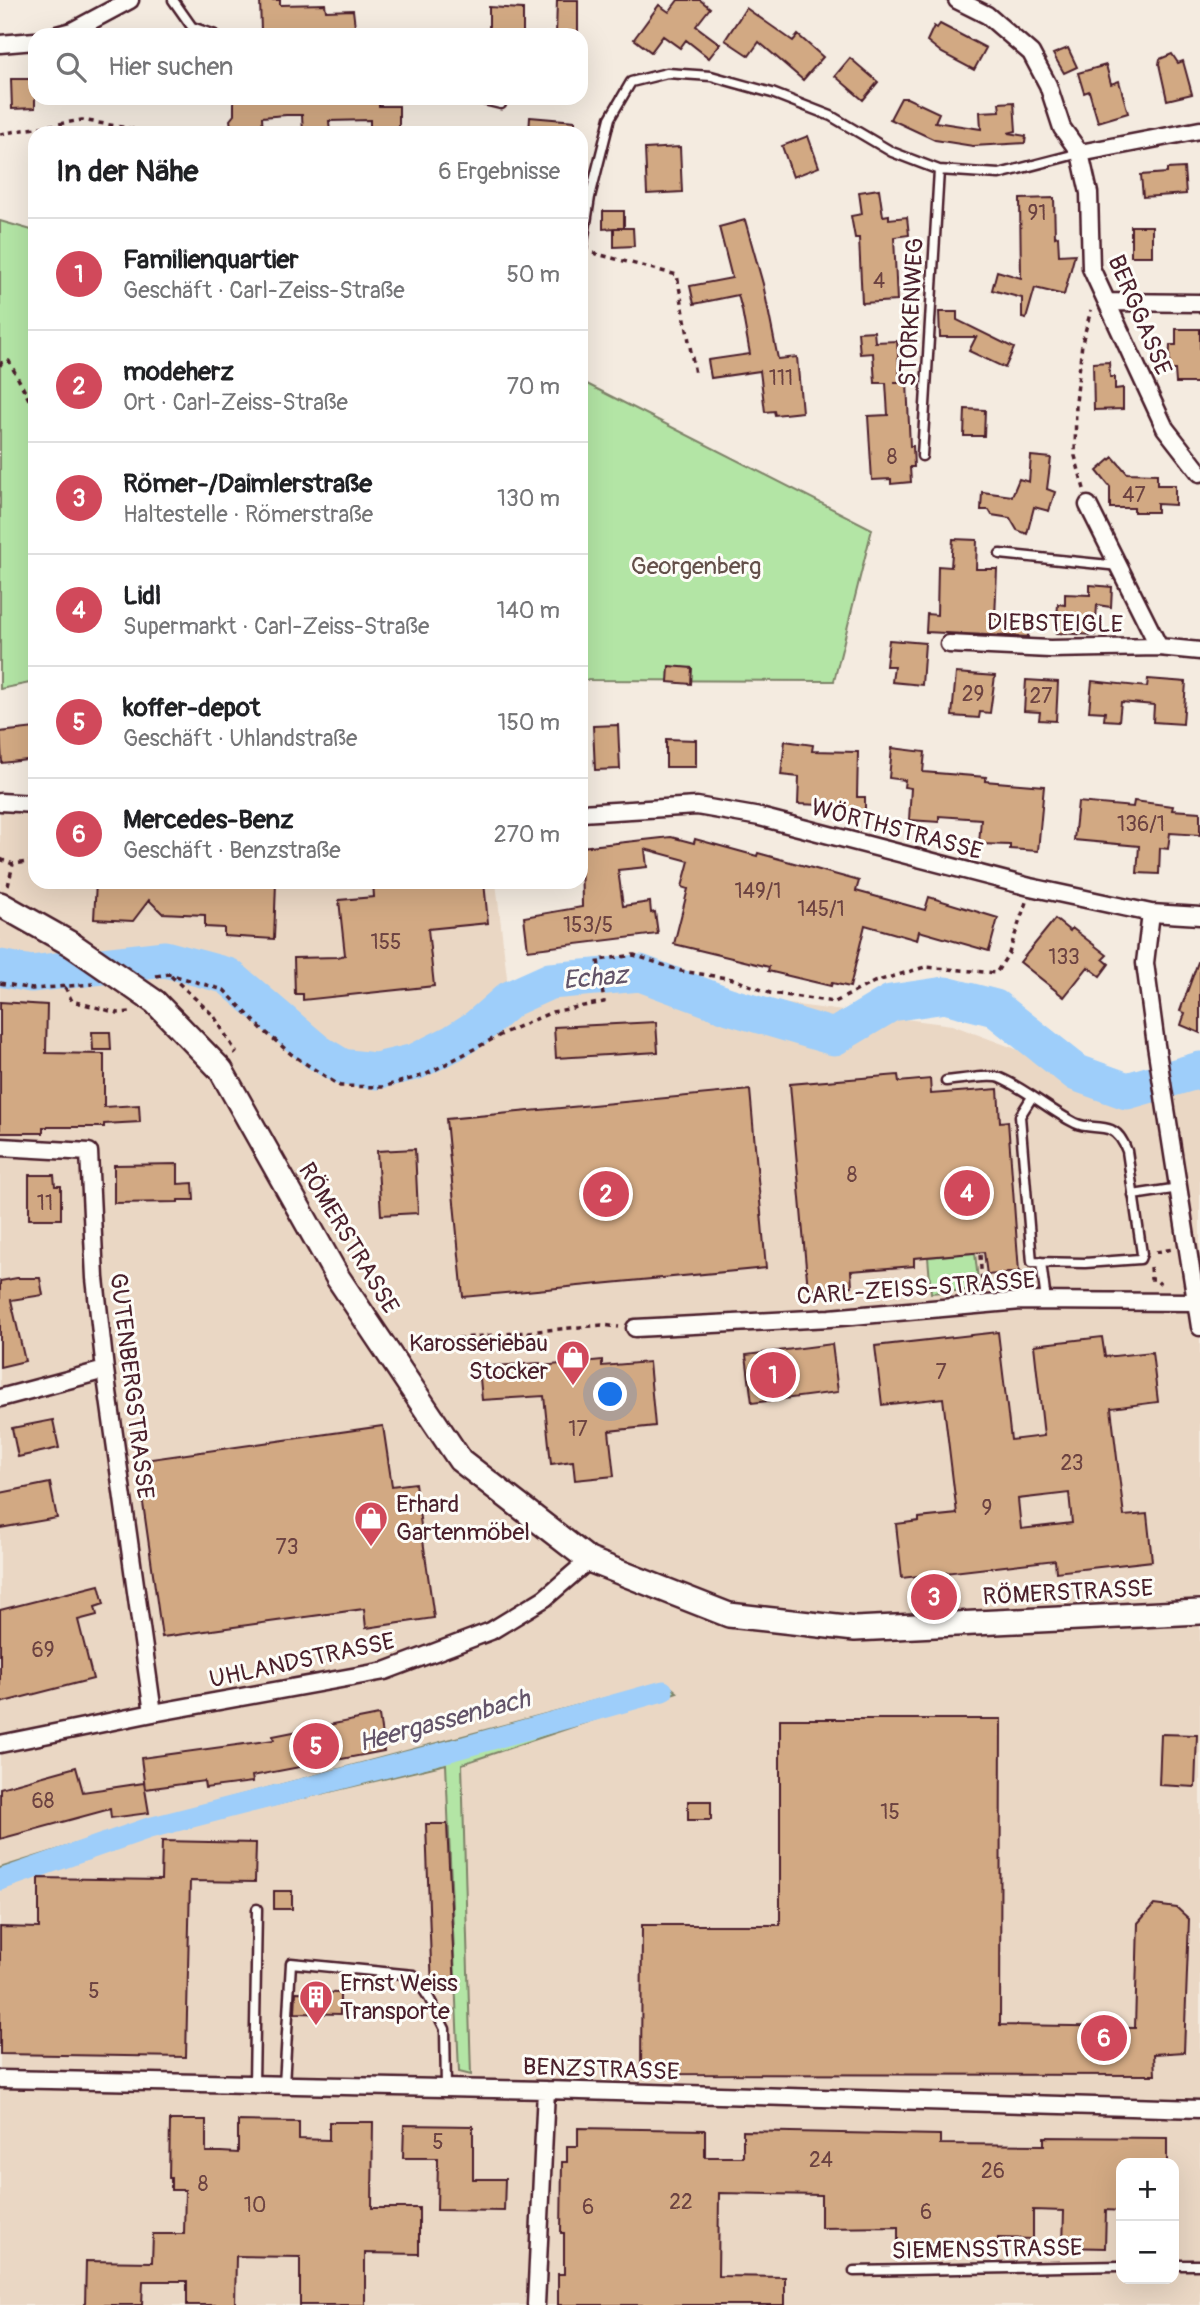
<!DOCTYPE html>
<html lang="de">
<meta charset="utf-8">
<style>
:root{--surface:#fff;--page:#f6f6f6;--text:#202124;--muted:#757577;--line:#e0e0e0;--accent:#d1495b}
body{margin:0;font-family:Pangolin,sans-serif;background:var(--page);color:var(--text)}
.controls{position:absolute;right:21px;bottom:21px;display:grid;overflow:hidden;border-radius:14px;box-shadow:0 7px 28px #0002}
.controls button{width:63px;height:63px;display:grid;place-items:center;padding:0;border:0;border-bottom:2px solid var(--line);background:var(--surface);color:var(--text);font:35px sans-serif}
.you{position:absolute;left:611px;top:1395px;width:24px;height:24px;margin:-18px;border:5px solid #fff;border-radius:50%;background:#1a73e8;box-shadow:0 0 0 10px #1a73e833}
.badge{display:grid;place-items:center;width:46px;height:46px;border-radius:50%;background:var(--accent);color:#fff;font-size:23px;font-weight:700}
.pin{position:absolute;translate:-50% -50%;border:4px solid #fff;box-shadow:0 2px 7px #0006}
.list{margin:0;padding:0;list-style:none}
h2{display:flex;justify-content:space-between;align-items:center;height:91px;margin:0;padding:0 28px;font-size:30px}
h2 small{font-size:23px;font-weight:400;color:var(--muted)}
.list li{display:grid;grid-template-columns:46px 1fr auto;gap:21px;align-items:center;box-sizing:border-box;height:112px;padding:0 28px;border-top:2px solid var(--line)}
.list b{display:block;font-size:26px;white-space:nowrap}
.list p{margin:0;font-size:23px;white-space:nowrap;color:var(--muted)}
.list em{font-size:23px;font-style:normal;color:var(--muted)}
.icon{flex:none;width:38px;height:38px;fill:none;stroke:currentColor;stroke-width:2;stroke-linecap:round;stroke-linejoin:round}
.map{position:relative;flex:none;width:1200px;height:2305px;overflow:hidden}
.search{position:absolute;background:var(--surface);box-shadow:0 7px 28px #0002;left:28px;top:28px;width:560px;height:77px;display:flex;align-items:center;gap:18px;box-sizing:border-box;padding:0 24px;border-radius:21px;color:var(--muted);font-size:26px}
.panel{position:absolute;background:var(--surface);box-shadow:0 7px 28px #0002;left:28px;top:126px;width:560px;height:763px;border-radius:21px}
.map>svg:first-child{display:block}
.built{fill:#ead7c4;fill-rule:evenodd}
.green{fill:#b3e5a5;stroke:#7e8268;stroke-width:2}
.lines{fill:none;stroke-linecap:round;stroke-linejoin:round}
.canal{stroke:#9ecefa;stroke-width:21}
.river{stroke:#9ecefa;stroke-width:37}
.building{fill:#d2a983;stroke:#4a1f2b;stroke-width:2;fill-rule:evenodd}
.service-casing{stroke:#4a1f2b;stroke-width:13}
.minor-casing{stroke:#4a1f2b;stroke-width:21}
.secondary-casing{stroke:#4a1f2b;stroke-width:28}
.path{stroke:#4a1f2b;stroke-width:3.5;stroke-dasharray:5 5;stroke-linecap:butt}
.service{stroke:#fdfcf7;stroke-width:8}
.minor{stroke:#fdfcf7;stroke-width:16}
.secondary{stroke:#fdfcf7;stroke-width:23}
.secondary-bridge-casing{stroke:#4a1f2b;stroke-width:28;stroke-linecap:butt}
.secondary-bridge{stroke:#fdfcf7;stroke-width:23}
.labels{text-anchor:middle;stroke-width:6;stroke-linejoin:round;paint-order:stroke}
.number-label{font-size:21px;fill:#6c4241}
.street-label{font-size:24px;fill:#4a1f2b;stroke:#fdfcf7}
.park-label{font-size:24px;fill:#64504a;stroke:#fdfcf7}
.poi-label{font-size:24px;fill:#4a1f2b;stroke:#fdfcf7;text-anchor:start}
.water-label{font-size:26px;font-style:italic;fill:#635469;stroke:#fdfcf7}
</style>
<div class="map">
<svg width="1200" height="2305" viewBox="0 0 1200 2305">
<rect width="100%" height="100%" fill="#f4ebe0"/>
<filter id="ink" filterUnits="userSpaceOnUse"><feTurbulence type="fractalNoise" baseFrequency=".0143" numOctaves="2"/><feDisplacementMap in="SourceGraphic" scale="14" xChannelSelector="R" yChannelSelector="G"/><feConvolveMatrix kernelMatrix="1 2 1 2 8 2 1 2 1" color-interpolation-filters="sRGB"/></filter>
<g filter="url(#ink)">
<path class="built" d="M35,806V882H496L509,995L617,982L952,1025L1091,1077L1200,1087V2305H0V812ZM1121,2163H1174V2279H1121Z"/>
<path class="green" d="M0,221L35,231V682L0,689Z
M581,381L872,529L834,681L581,680Z
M975,1253L979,1289L931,1293L928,1257Z
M665,1682L677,1692L462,1764L471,2075L459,2072L446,1764L158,1833L0,1889V1868L174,1813Z"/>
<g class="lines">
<path class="canal" d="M0,1880L149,1828L453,1750L663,1691"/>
<path class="river" d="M0,968L31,974L165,959L228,976L317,1052L342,1067L376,1071L415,1062L453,1043L478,1027L510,999L550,981L640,973L729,1006L834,1037L891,1003L945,995L995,1008L1077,1073L1127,1091L1200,1070"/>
</g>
<path class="building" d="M260,0H280V5L325,4L326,11L353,10L356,35H299L298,29L261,31Z
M557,0H578V35H556Z
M678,0H700L710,8L696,26L720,44L709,58L686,40L680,48L663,36L651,52L634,39L659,5L669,12Z
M489,7L523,9V35H489Z
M746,8L793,41L798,35L823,57L803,80L759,42L749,56L725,40Z
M940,24L986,48L974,70L942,53L927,41L934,26L937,28Z
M1068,48L1077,67L1064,73L1053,54Z
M1172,54L1178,63L1183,61L1192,94L1167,100L1159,64L1160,59Z
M850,58L878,82L863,100L835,76Z
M1106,65L1111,84L1119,81L1128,113L1098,122L1089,91L1084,93L1078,73Z
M11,79H35V108L12,109Z
M234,98H379V106H399V133H370V120L329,121L330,133H303L302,115H286L262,117L263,133H232L230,120L234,115Z
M901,98H907L939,113L935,122L981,129L980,112L1000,111L999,103L1014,102L1016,131L1008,133L1026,136L1025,143L973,146L935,140L890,119Z
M530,117L575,121V133H529Z
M808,136L819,167L793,177L782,146Z
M680,147L682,192L647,194L645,149Z
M1184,168L1186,194L1143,197L1141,175L1167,173V169Z
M879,189L883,216L889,215V219L907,217L909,235L894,237L897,301L862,303L859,238H855L851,216L862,214L859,192Z
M1054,198L1055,237L1058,236L1059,255L1075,254L1064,295L1035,288L1026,319L1022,318V298L992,290L997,271L1021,278L1020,199Z
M603,211H624V228H615H633L634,246L614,247V228L603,229Z
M745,220L763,284L778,359L797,357L802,412L775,415L774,411L765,412L760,371L711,378L708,360L750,354L742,310L738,295L694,304L690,286L732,278L719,227Z
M1131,226H1152V256H1131Z
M939,312H957V320L1014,348L1005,368L969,351L976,337H940Z
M1176,329H1200V383H1176L1175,370H1169L1170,345H1176Z
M874,331L875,342L897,341L900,382H894H907L910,446H913L914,467H910L911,482L891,484V479L872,480L868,416L888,415L886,383H875L873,353L860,354L858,332Z
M1109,362L1110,377H1115V389L1123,388V409L1094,410L1093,363Z
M965,409L985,410L984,436H964Z
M1031,456L1051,458L1047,489L1055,492L1049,511L1034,507L1027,534L1017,530L1010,518L992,515L989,510H981L982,492L1012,496L1019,479L1029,482Z
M1113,457L1127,473L1157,474V485H1175V505L1157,504V512H1134V508H1110V487L1097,471Z
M953,539L977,540L976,569H997L995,619L1029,621L1028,637L926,632L927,614L937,615L938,566L951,567Z
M1090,585L1112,587L1111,607L1097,605L1095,635L1056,633L1058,604L1065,605V594L1090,595Z
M889,640L925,643L922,685L892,682L894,666H886Z
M669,666L692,668L691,684L668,682Z
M956,673L995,676L990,713L980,712L979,718L952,716Z
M1148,679L1186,682L1183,724L1153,722L1154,705L1121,702L1119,721L1104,720L1105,712L1089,711L1092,681L1147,687Z
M1026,680L1058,682L1056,721L1039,720L1040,712L1024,711Z
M618,725L620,769L595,770L593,726Z
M35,728V759L2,763L0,732Z
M666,739L696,740V767H666Z
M785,741L813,745L812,751L858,752L857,797H865V814H846V806L798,804L799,777L781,775Z
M892,748L925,752L923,772L986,777L985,781L1044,786L1038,851L1010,849V845L979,844L981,819L939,816V822L909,820L911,788L904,787L905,780L889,778Z
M1134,801L1173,806L1172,810L1200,812V835L1170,833L1168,849L1160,848L1159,874L1137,873L1139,846L1074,840L1078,802L1133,807Z
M671,837L694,843L695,839L757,856L758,853L859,881L856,891L925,910L929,897L998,918L989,951L919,931L917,940L865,925L850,987L832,983L831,986L768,971L769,967L674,944L688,889L682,887L689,861L645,849L647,867L618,870L623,906L650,902L651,913L655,912L658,934L528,950L524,917L582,907L581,847Z
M96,882H276L274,939L224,936V928L205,927V915L162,913L149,900L133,921L94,919Z
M373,882H484L488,923L428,929L434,986L303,1000V994H295L294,958L338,957L345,955L339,900L374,897Z
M1055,919L1070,931L1072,928L1107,955L1103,959L1109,964L1100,976L1088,967L1064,997L1020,962Z
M1198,962H1200V1033L1181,1025L1185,1013L1180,1011Z
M0,1002L47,1005L46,1053L104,1054V1107L139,1105L140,1122L104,1124V1127H43V1133H0Z
M656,1022L658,1052L556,1058L554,1027Z
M92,1032H110L111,1050H93Z
M898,1075L899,1082L930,1079L931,1094L998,1089L1000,1122L1008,1121L1019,1272L987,1275L984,1252L914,1258V1266L851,1271L852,1286L808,1290L790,1084Z
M750,1090L766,1268L463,1297L446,1119Z
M415,1149L418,1213L381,1215L377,1151Z
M178,1164V1184L193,1183L194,1200H178V1202L114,1203V1165Z
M29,1175H54L55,1186H61V1219H29Z
M17,1278H40L43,1295L11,1300L25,1361L0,1367V1281Z
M998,1332L1011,1440L1044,1436L1034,1345L1102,1337L1105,1357L1152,1352L1158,1402L1111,1408L1124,1516L1147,1514L1152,1561L1056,1572L1055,1560L902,1578L896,1524L919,1521V1518L957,1514L943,1398L882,1405L875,1346ZM1069,1493L1072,1523L1021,1529L1018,1499Z
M832,1344L838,1392L752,1403L746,1355Z
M602,1360V1366L649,1362L655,1426L609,1431L614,1476L575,1480L573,1461L551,1464L544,1396L482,1400L479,1367L540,1363L541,1366Z
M53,1420L59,1448L18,1457L12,1428Z
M383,1426L392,1486L415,1483L434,1618L366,1628L364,1609L162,1637L137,1461Z
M50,1483L57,1518L0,1528V1493Z
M99,1585L104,1604L95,1607L97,1615L78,1620L93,1679L0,1703V1610Z
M379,1715L384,1751L252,1776L253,1782L205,1788L204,1781L145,1789L141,1758L274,1740L273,1736Z
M780,1719H1001L1000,2025L1135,2027L1138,1923L1154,1905L1177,1908L1189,1919L1184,2052L1154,2054L1155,2075L641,2074L642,1925H780Z
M1161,1734L1197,1735L1195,1787L1159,1785Z
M76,1767L83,1792L144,1783L149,1813L111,1818L110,1809L0,1839V1788Z
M688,1801H711V1820H688Z
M426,1824H447L455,1990L432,1991Z
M162,1841L256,1843L255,1882L190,1881L186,2057L0,2054V1927L39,1928V1878L161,1880Z
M274,1891H292V1909H274Z
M296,1992L340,1993V2014L295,2013Z
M170,2120H206V2152H221L238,2153V2121L299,2122V2139L329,2140V2122H373L372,2208H419V2254L365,2253V2305H300V2257L236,2256L235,2305H187V2281H143L142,2305H85L86,2261L152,2262L153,2234H184L185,2190H171V2178H169Z
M404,2125L473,2126V2179H505L504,2211L437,2210L438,2158H403Z
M578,2128L705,2130V2157H743V2131L940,2135V2144L1044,2145V2137L1167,2138V2163H1121V2211L1106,2210L1105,2248L1063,2247L1064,2211L1033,2210V2239L998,2238V2247H954V2244H898V2227L821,2228V2195L719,2193L718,2276L785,2277V2305H558V2274H564V2233H561L562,2162H567V2146H578Z"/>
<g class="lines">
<g class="service-casing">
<path id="service" d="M173,0L192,27L215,35
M476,98L501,104
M582,249L590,197L610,118L631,82L667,73L711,76L772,93L831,116L892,152L939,170L999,174L1080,153
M922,456L939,170
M1000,554L1119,566
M946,1081C959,1080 989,1074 1000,1078C1026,1089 1049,1110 1075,1123C1086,1129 1100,1125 1111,1130C1120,1134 1124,1143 1127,1151L1142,1254L1140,1259L1085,1263L1032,1262L1020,1116L1032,1097
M1133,1195L1179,1188
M1041,1262L1046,1301
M254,2084L257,1909
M284,2085L291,1963L414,1975L429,1998L445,2029L446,2088
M1174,2265H1200
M854,2271L1121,2266"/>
</g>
<g class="minor-casing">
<path id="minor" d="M957,0L987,15L1031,53L1048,85L1062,128L1080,153L1089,193L1091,268L1165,428L1200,473
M57,35L72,31L130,0
M0,44L35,41
M1080,153L1200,130
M1107,302L1200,303
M1088,505L1159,647
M949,644L1050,649L1159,647L1200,651
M0,802L35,804
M581,813L697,806L760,817L1030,887L1151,913L1200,916
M1151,913L1145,963L1156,1045L1200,1327
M0,1147L89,1152L95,1278L105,1370L153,1713
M635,1328L830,1318L1021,1301L1196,1302
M0,1398L105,1370
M0,1744L153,1713L385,1671L491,1631L545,1598L589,1560
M0,2079L546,2090L1200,2109
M536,2305L546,2090"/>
</g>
<g class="secondary-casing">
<path id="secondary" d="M0,904L71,944
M155,1002L221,1070L338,1278L460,1460L589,1560L729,1615L855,1629L1200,1612"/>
</g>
<path class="path" d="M0,134L82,120L155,133
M593,253L677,275L695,374
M0,366L1,363L9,361L35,411
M1084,489L1075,456L1076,403L1082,343L1091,310
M0,859L13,864L35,861
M8,886L13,864
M156,976L169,974L224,990L262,1029L291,1054L340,1086L382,1087L425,1075L506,1032L552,1012L604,1002L598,960L634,955L681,971L733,979L770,993L835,1002L874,982L925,967L996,973L1009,953L1026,902
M171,976L214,1016L236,1052L234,1054
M0,983L32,989L93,984
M65,987L72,1001L118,1013L130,1012
M1156,1252L1173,1249
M980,1255L982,1282L1022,1280V1272
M1150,1267L1151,1279H1155L1160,1284
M408,1343L602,1325L619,1327"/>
<use href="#service" class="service"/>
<use href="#minor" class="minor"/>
<use href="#secondary" class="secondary"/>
<g class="secondary-bridge-casing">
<path id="secondary-bridge" d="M71,944L155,1002"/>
</g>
<use href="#secondary-bridge" class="secondary-bridge"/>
</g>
</g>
<defs>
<g id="shop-pin" transform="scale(1.75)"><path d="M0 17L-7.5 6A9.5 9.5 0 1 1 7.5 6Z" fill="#d1495b" stroke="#fdfcf7"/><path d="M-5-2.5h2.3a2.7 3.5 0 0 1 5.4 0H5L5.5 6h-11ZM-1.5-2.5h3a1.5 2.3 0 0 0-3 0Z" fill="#fff"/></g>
<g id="building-pin" transform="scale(1.75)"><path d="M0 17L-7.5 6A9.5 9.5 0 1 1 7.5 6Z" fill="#d1495b" stroke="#fdfcf7"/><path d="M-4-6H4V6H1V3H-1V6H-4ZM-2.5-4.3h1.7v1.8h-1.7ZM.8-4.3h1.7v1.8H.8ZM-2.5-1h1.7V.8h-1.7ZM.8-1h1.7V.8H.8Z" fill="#fff"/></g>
</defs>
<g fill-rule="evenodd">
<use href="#shop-pin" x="573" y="1357"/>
<use href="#shop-pin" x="371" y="1518"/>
<use href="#building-pin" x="316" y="1997"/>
</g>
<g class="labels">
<g class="number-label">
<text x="1037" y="220">91</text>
<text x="879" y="288">4</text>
<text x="781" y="385">111</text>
<text x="892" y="464">8</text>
<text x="1134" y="502">47</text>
<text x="973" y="701">29</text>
<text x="1041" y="703">27</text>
<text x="1141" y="831">136/1</text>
<text x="758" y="898">149/1</text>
<text x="821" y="916">145/1</text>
<text x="588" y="932">153/5</text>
<text x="386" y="949">155</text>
<text x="1064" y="964">133</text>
<text x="852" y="1182">8</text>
<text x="45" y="1210">11</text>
<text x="941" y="1379">7</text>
<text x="578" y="1436">17</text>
<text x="1072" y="1470">23</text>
<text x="987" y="1515">9</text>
<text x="287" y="1554">73</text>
<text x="43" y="1657">69</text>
<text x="43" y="1808">68</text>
<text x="890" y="1819">15</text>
<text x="94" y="1998">5</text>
<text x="438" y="2149">5</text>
<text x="821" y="2167">24</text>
<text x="993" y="2178">26</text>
<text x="203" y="2191">8</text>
<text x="681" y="2209">22</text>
<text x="255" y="2212">10</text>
<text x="588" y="2214">6</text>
<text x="926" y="2219">6</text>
</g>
<g class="street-label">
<text transform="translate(911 312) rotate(-87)" y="8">STORKENWEG</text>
<text transform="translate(1140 315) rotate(67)" y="8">BERGGASSE</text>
<text transform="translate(1055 623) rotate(1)" y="8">DIEBSTEIGLE</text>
<text transform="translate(897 829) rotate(15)" y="8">WÖRTHSTRASSE</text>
<text transform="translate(349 1238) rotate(59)" y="8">RÖMERSTRASSE</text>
<text transform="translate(916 1288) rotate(-4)" y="8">CARL-ZEISS-STRASSE</text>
<text transform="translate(132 1386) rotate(83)" y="8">GUTENBERGSTRASSE</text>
<text transform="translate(1068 1592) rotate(-3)" y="8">RÖMERSTRASSE</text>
<text transform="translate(302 1660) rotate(-12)" y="8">UHLANDSTRASSE</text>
<text transform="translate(601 2069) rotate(2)" y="8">BENZSTRASSE</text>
<text transform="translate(987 2249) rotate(-1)" y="8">SIEMENSSTRASSE</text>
</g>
<g class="park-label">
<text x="696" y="574">Georgenberg</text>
</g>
<g class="poi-label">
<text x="548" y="1351" text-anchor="end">Karosseriebau<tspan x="548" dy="28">Stocker</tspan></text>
<text x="396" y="1512">Erhard<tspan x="396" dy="28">Gartenmöbel</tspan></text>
<text x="340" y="1991">Ernst Weiss<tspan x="340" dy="28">Transporte</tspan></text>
</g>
<g class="water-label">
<text transform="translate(595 977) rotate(-5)" y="9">Echaz</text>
<text transform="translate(444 1720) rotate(-15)" y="9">Heergassenbach</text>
</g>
</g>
</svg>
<div class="controls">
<button>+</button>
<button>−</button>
</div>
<div class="you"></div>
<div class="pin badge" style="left:773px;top:1375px">1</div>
<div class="pin badge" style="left:606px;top:1194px">2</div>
<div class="pin badge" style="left:934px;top:1597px">3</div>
<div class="pin badge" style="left:967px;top:1193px">4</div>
<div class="pin badge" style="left:316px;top:1746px">5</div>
<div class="pin badge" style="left:1104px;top:2038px">6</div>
<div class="search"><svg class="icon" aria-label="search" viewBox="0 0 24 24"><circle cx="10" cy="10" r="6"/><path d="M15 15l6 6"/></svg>Hier suchen</div>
<section class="panel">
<h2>In der Nähe<small>6 Ergebnisse</small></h2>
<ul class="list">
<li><span class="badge">1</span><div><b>Familienquartier</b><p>Geschäft · Carl-Zeiss-Straße</p></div><em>50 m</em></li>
<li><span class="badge">2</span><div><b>modeherz</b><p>Ort · Carl-Zeiss-Straße</p></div><em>70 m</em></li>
<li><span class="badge">3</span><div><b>Römer-/Daimlerstraße</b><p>Haltestelle · Römerstraße</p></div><em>130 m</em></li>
<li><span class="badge">4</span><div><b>Lidl</b><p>Supermarkt · Carl-Zeiss-Straße</p></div><em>140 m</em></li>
<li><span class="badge">5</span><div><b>koffer-depot</b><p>Geschäft · Uhlandstraße</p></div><em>150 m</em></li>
<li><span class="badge">6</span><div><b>Mercedes-Benz</b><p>Geschäft · Benzstraße</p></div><em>270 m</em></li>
</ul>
</section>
</div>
